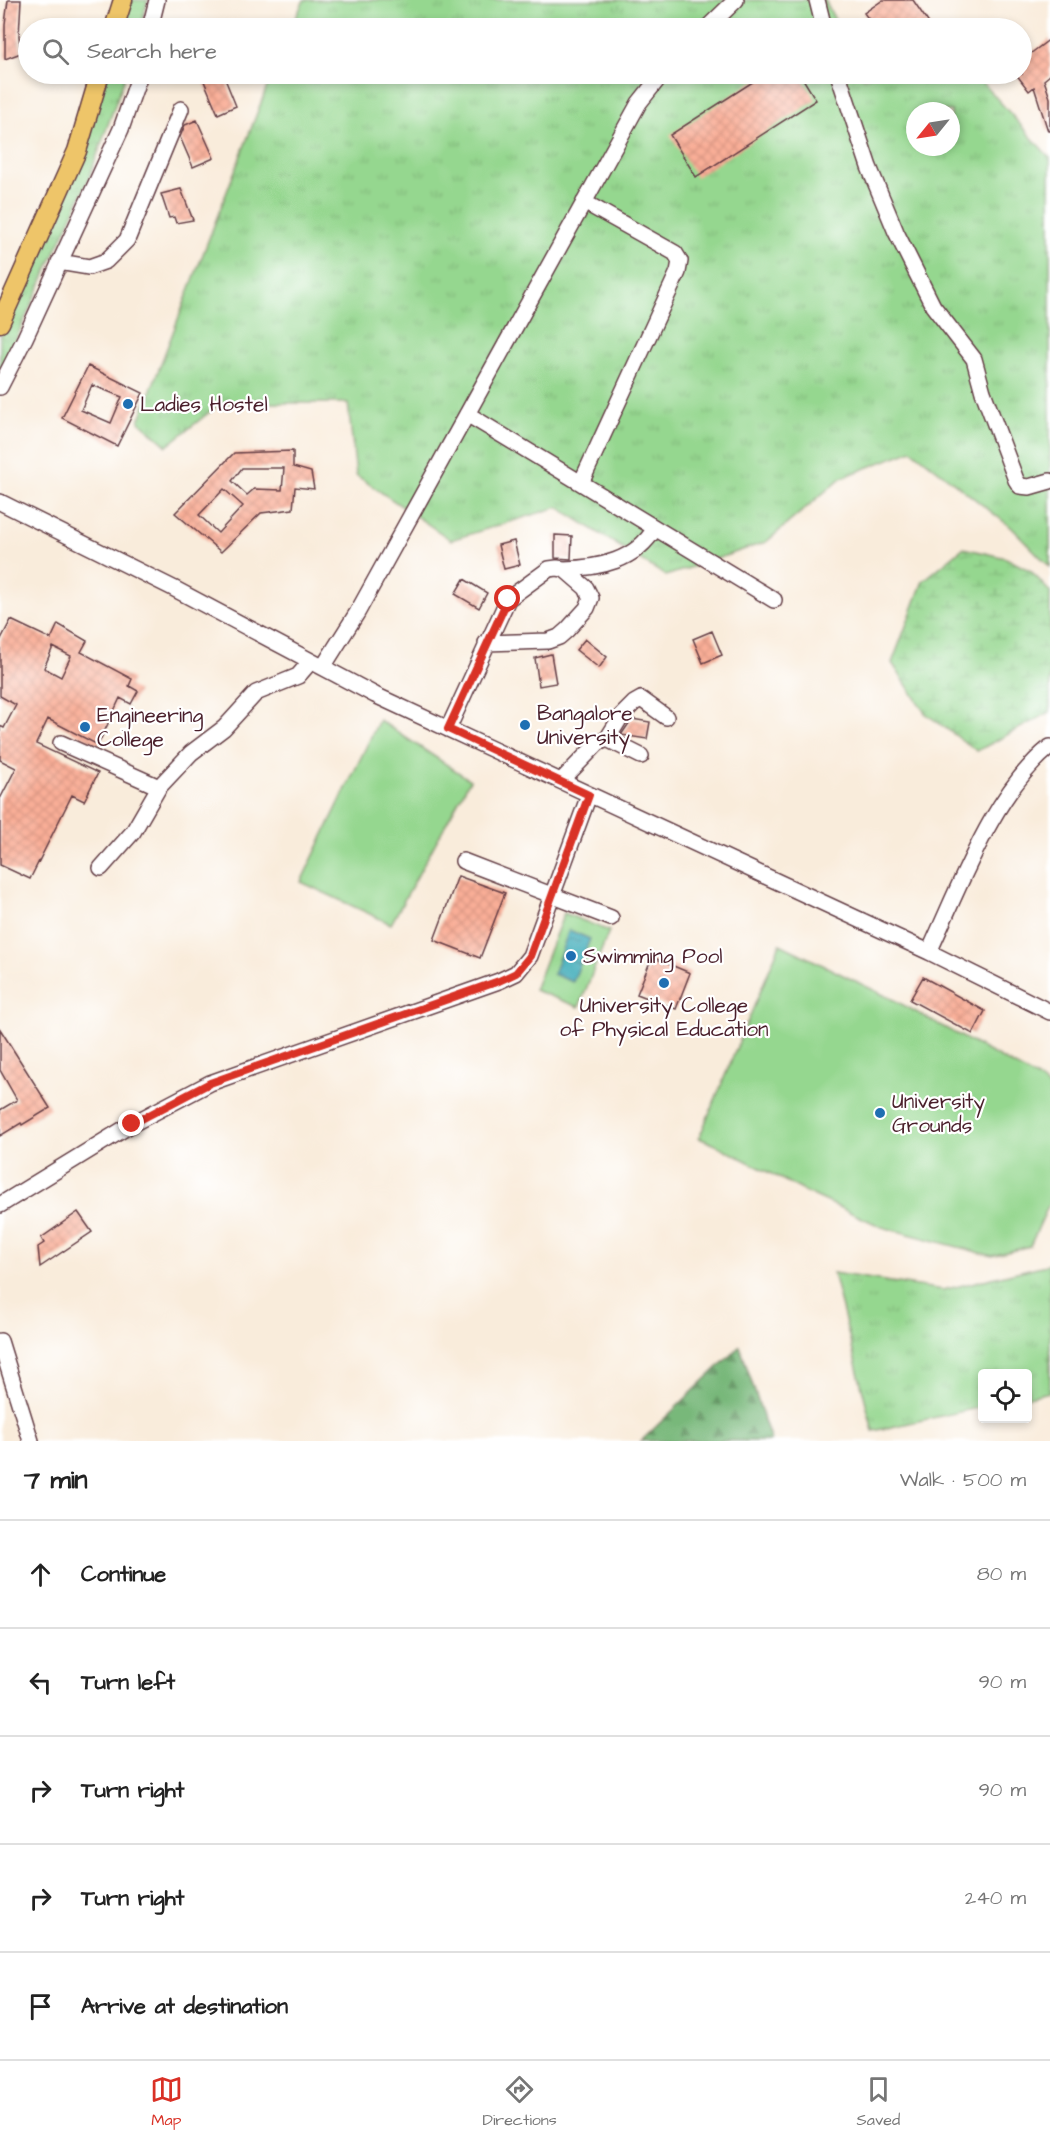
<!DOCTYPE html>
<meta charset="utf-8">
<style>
:root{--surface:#fff;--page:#f6f6f6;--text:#222;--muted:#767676;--line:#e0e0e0;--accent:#d93025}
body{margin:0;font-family:"Architects Daughter",sans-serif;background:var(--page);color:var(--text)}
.controls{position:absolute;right:18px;bottom:18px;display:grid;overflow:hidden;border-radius:6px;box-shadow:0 3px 9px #0003}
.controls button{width:54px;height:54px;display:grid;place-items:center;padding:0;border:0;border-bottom:2px solid var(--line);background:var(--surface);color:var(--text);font:30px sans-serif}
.compass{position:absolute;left:906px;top:102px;width:54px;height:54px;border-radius:50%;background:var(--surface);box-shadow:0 3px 9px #0003;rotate:240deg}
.stop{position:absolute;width:18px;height:18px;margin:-14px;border:4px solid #d93025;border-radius:50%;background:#fff}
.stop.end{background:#d93025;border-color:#fff;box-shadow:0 2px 6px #0008}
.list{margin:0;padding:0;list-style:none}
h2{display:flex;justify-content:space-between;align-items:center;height:78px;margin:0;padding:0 24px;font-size:26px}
h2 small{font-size:20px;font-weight:400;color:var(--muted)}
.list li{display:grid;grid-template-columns:39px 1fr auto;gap:18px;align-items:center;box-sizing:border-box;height:108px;padding:0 24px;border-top:2px solid var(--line)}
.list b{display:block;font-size:22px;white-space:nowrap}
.list em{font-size:20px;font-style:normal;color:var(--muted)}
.icon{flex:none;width:33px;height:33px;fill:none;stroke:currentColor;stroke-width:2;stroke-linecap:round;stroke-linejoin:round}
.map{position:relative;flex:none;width:1050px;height:1441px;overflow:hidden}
.search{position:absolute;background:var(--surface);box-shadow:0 3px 9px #0003;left:18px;right:18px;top:18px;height:66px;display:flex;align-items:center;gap:15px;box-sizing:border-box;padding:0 21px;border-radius:33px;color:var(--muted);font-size:22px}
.sheet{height:618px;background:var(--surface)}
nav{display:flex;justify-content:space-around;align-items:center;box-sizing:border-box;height:84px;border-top:2px solid var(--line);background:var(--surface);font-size:16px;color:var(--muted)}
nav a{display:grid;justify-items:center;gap:3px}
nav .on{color:var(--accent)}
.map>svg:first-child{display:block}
.grass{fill:url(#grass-tufts);stroke:#707b5d;stroke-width:1.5;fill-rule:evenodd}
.forest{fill:url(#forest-firs);stroke:#616c52;stroke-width:1.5}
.wetland{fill:url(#wetland-marsh);stroke:#707b5d;stroke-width:1.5}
.park{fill:#95d78f;stroke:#707b5d;stroke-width:1.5}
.water{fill:url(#water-ripples);stroke:#426472;stroke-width:1.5}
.building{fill:url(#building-cross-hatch);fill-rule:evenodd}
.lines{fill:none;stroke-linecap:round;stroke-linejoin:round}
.minor-casing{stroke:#643e45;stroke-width:18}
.major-casing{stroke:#643e45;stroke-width:21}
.minor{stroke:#fff;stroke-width:15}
.major{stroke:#eec569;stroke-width:18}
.route{stroke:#d93025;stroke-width:8}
.poi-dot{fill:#1f6fb2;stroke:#fff;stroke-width:2}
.labels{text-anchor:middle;stroke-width:4.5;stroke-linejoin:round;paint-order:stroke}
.poi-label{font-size:21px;fill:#4a1f2b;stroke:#fff;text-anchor:start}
</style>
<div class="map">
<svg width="1050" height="1441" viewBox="0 0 1050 1441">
<defs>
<pattern id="grass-tufts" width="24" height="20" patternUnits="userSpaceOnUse" patternTransform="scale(1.5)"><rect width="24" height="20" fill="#95d78f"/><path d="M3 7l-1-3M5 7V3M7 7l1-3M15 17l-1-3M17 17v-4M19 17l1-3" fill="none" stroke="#82b87c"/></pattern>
<pattern id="forest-firs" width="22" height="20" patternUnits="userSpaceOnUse" patternTransform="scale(1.5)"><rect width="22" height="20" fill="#78b87a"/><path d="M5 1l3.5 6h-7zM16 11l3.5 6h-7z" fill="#649564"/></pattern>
<pattern id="wetland-marsh" width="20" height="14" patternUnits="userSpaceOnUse" patternTransform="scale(1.5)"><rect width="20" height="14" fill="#95d78f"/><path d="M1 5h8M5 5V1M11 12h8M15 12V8" fill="none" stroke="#82b87c"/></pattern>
<pattern id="water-ripples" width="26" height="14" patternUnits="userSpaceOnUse" patternTransform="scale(1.5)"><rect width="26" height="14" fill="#3baab8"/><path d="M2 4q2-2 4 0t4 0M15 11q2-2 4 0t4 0" fill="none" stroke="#348a96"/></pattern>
<pattern id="building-cross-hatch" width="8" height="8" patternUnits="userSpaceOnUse" patternTransform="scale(1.5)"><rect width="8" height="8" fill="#f9ae97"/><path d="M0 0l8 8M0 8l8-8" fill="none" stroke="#d79582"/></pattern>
</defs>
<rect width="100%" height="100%" fill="#fff"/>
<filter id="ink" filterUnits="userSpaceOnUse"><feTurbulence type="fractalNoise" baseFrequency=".0167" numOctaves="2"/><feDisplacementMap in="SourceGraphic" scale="12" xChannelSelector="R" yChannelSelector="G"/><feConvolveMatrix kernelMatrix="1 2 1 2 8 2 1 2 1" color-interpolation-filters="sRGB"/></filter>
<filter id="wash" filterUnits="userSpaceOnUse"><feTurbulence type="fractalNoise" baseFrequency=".008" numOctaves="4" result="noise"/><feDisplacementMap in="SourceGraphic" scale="24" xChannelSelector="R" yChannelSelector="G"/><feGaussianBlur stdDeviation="1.35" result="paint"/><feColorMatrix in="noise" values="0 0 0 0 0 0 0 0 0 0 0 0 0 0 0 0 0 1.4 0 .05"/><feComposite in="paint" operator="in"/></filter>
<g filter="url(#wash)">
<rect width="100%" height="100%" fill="#f9ecdb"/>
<path class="grass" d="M129,0H148L140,28H120Z
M304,0H825L839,28H291Z
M107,74H126L89,178L0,374V337L83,152Z
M272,74H862L864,78L875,74H975L1050,158V567L1012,528L912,450L841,478L766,542L666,576L558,507L451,540L356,475L348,403H221L167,446L139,421ZM915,111H951V147H915Z
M1050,1264V1392L1028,1397V1374H982V1407L873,1431L833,1273L943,1290Z"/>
<path class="forest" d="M740,1346L771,1441H641Z"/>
<path class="wetland" d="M963,548L1006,558L1031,571L1050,592V712L977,751L925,713L892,663L923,581Z"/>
<path class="park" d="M379,720L470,780L391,924L301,882Z
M564,913L609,931L579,1007L534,990Z
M780,944L896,1001L1037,1078L1050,1088V1202L1030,1246L992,1256L882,1227L808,1193L716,1145L699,1138Z"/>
<path class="water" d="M569,930L590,939L573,982L553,974Z"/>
<g id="blocks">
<path class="building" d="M8,0H21L19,36L21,53L5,59V24Z
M883,0H913L932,28H875L864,13Z
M1050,39V75L1044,80L1050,98V131H1048L1034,87L1029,91L1016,74H1022V60Z
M201,74H223L236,106L218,114Z
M765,74H800L816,100L696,177L670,135Z
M197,120L214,158L193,167L180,137L185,125Z
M181,189L193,220L176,223L174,217L169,218L161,194Z
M88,366L143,393L117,446L62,418ZM92,385L122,397L111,423L81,410Z
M293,451V467L311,472L314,489L295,487L293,509L261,513L221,552L175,513L234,453ZM242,468H284L282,490L254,489L247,495L232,481ZM224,489L243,506L218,533L199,515Z
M555,535L572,536L571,559L555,558Z
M514,541L520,565L504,569L498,545Z
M464,579L487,593L479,608L455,594Z
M11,620L51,639L58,624L87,641L81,652L132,679L129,686L138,691L131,704L120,698L98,745L48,719L36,744L98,773L84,801L72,795L30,879L0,865V799L16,768L0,760V726L4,728L16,705L0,696V641ZM53,647L71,656L61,677L44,668Z
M712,631L722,655L703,663L693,639Z
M585,639L607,657L599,668L576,650Z
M551,654L556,683L539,686L535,658Z
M632,719L650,722L647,739L621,735Z
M458,876L505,893L480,958L434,940Z
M652,957L690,973L676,1009L637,994Z
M923,977L985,1011L973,1034L910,1000Z
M0,1029L50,1108L22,1125L21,1123L0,1136V1110L17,1100L0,1070Z
M78,1212L92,1232L40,1267L38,1247L44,1243L41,1238Z"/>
</g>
</g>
<g filter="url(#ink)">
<use href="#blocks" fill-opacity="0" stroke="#643e45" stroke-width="1.5"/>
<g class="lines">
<g class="minor-casing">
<path id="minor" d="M817,0L824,28
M150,28L157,0
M707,28L736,0
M838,74L869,167L896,232L933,306L974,359L983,392L1016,480L1020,486L1029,487L1050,481
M59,262L89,267L106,261L127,240L181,109
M0,387L25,338L121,129L140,74
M467,414L774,600
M581,483L678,272L680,261L675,253L584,202
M0,502L173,588L375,695L929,952L1050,1012
M564,569C599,568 636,561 655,528
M323,667L357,613L639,103L662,74
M448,729L508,599L549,569L557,568L564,569L586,588L591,598L587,608L567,630L559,637L548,641L486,643
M607,739L641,756
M61,743L159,787
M561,781L598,743L607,739L622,715L634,703L641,699L666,717
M463,861L611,918
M101,868L133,832L159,787L191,753L224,728L256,693L298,676L311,661
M929,952C960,886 993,793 1050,747
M0,1205L132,1124L210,1083L499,981L516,973L530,956L589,795
M0,1341L31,1441"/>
</g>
<g class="major-casing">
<path id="major" d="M114,28L123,0
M0,323L77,151L100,74"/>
</g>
<use href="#minor" class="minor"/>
<use href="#major" class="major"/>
</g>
</g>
<g class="lines" filter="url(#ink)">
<path class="route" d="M132,1124L210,1083L499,981L516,973L530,956L589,795L448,729L508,599"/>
</g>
<g class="poi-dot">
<circle cx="128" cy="404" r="6"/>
<circle cx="525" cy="725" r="6"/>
<circle cx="85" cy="727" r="6"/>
<circle cx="571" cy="956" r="6"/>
<circle cx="664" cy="983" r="6"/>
<circle cx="880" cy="1113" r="6"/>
</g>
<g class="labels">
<g class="poi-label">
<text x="140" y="411">Ladies Hostel</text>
<text x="537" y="720">Bangalore<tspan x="537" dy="24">University</tspan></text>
<text x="97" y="722">Engineering<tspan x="97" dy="24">College</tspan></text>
<text x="583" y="963">Swimming Pool</text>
<text x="664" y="1012" text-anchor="middle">University College<tspan x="664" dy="24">of Physical Education</tspan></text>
<text x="892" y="1108">University<tspan x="892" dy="24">Grounds</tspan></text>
</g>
</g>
</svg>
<div class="controls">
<button><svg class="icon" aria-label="locate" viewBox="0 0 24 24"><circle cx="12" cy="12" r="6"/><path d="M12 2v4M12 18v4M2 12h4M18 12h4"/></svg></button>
</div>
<svg class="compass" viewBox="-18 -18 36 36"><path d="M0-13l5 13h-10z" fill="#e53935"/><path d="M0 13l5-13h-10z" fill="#767676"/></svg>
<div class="stop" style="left:508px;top:599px"></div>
<div class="stop end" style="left:132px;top:1124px"></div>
<div class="search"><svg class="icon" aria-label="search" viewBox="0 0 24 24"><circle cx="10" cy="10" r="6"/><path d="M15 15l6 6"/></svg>Search here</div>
</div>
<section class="sheet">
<h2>7 min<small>Walk · 500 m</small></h2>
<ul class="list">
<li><svg class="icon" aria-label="ahead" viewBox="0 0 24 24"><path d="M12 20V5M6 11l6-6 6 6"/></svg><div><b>Continue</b></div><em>80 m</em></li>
<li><svg class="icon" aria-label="left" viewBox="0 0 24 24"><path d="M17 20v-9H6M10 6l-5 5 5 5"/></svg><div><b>Turn left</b></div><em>90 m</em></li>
<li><svg class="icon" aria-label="right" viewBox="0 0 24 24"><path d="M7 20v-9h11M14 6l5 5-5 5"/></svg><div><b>Turn right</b></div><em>90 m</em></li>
<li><svg class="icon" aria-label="right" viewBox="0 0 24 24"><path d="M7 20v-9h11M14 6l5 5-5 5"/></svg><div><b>Turn right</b></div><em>240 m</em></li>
<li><svg class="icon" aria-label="arrive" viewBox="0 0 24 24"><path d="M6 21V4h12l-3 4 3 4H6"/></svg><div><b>Arrive at destination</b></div></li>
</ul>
</section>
<nav>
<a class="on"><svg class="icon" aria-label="map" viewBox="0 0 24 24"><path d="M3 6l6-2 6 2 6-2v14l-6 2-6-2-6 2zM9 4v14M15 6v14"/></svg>Map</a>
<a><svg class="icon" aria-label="directions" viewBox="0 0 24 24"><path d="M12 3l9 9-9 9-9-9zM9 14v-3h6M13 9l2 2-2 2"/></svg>Directions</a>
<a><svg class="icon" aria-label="saved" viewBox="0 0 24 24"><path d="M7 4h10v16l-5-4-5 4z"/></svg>Saved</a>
</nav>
